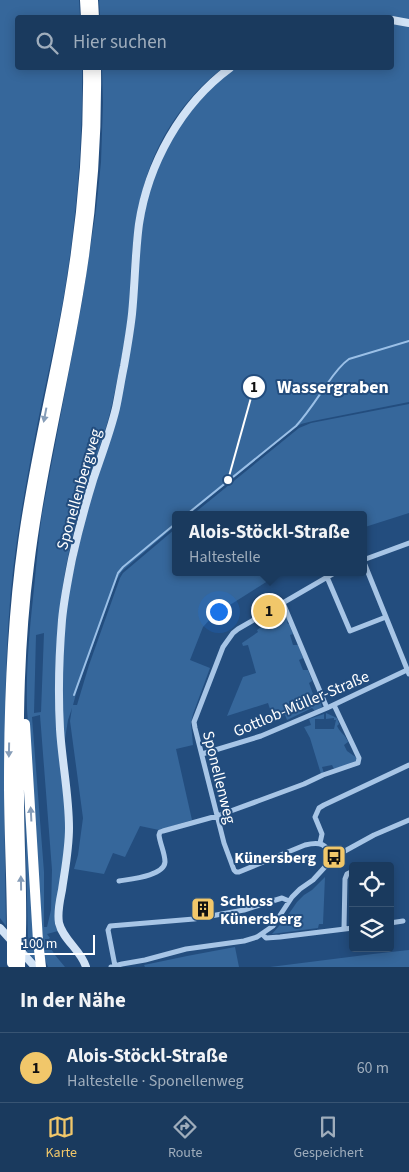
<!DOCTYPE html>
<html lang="de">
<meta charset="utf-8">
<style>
:root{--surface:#1a3a5e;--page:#274567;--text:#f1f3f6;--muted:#9fadbc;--line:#385473;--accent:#f1c76a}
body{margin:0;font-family:"Source Sans 3",sans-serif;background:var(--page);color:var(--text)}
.controls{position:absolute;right:15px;bottom:15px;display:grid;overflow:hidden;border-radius:5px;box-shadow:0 2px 12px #0003}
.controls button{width:45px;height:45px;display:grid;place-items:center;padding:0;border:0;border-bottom:1px solid var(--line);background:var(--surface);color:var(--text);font:25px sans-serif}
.scale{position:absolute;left:15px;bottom:12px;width:80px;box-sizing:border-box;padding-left:5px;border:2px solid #fff;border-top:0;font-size:14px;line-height:18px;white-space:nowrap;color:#fff;-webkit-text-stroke:4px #234d7e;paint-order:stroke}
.you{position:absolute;left:218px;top:611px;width:18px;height:18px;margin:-12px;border:4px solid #fff;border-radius:50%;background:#1a73e8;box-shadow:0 0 0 8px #1a73e833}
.badge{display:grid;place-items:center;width:32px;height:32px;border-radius:50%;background:var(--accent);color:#111;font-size:16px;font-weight:700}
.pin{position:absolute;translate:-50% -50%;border:2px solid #fff;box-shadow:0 1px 5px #0006}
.popup{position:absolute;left:172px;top:511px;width:195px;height:65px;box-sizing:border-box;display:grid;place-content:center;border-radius:5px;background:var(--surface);filter:drop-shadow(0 1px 4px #0005);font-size:16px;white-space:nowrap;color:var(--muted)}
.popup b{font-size:19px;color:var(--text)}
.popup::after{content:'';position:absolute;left:50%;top:100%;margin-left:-10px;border:10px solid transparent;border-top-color:var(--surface)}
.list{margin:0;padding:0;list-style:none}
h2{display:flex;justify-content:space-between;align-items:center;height:65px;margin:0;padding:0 20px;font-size:21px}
h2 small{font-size:16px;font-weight:400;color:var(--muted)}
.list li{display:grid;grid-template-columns:32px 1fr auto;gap:15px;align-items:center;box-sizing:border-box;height:70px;padding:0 20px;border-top:1px solid var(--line)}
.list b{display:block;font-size:19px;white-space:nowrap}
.list p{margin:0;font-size:16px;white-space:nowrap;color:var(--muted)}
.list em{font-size:16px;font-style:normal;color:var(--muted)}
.icon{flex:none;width:28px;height:28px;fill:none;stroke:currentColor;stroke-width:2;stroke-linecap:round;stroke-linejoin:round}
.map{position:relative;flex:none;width:409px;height:967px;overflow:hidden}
.search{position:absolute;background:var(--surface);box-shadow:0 2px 12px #0003;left:15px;right:15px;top:15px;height:55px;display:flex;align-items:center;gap:12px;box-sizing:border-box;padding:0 18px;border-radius:5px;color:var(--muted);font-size:19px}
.sheet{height:135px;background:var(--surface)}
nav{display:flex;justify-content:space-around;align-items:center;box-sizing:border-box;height:70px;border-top:1px solid var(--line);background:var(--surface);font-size:14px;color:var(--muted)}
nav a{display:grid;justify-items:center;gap:2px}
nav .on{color:var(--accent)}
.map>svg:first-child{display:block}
.green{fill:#36679b;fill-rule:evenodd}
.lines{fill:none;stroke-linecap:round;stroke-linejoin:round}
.stream{stroke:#9bc0e7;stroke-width:2}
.street{stroke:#a7c5e6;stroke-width:5}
.secondary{stroke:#d1e2f5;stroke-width:8}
.highway{stroke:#fff;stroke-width:10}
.highway-bridge{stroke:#fff;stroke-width:10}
.oneway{fill:#869db8}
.labels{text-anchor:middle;stroke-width:4;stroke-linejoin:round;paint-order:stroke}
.street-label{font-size:16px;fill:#fff;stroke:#234d7e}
.poi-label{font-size:16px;font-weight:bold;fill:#fff;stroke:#234d7e;text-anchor:end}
.leader{fill:none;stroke:#fff;stroke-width:2}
.callout-dot{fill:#fff;stroke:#234d7e;stroke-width:2}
.mark-label{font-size:15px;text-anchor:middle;font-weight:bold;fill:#111}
.callout-label{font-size:18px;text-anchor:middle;font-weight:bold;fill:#fff;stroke:#234d7e;stroke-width:4;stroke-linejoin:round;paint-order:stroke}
</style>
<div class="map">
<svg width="409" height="967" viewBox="0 0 409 967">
<rect width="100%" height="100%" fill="#234d7e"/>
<path class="green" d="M0,0H79L80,17L18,18V68H82C83,146 76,224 63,301C56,339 47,377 39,416C31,457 23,498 17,540C6,614 5,690 5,765C4,818 5,872 6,926L0,918Z
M99,0H409V20L363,15L341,18L100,17Z
M392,24L409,26V402L313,421L301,424L295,428L188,515H175V526L122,571L117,579L77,690L73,705H77L89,665L120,578L123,573L175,529V572H282L214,615L203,627L190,660L210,668L193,714L191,723L193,745L176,749L192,820L159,830L140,826L125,857L113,853L104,874L74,869L78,855L83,818L70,721L72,708L68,720L64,745C61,698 61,648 67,601C69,589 72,576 75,564C91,486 118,411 133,333C135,323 135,312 136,302C140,260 139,216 155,176C173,130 197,98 235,68H392Z
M102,68H223C191,92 166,126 151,164C140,193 134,225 132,256C130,274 130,292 129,309C126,338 120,367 114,395C108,427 96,456 87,486C72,533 60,582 59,631L67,828L58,931L47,934L50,938L46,941L55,955L65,967H48L44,957L27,709C26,671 29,635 33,598C36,570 38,542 42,514L82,302L96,210L101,162L103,103ZM44,633L41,712L34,713L36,635ZM40,715L52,870L51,910L47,927H44V872L32,717Z
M409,404V513L365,527L363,521V515H360L359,513L355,515H192L299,428L311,423Z
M281,608L283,609L288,621L287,622L288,624H289L293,634L290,635L293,645H298L303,658L299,660L303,670H308L312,681L309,683L313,694H318L322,707L315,711L312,708L287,720L285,715L273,718L268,703L227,716L243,677L256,673L248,645L243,646L242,643L258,632L257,630L265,624L261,619Z
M326,713L337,718L339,724L337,726C341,734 345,734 348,742L344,745L347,751L357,758L356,763L334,769L332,765L322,767L324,773L321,774L310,738L304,727L311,725L309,719L324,714V719H315V729H334L336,720H334V718L326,719Z
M24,778L36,961L27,952L28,937Z
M325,877L323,924H319L318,928L272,934L286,918L297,902L304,895L312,890Z
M235,947L239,967H145L144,965L187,956Z
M409,950V967H270L373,954Z"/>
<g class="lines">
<path class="stream" d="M186,515L296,426C307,414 316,400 325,387C332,377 339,366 349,359L409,341
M74,695L118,573L123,567L175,524"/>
<path class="street" d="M363,560L409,674
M363,560L409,543
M327,577L350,631L386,617
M283,603L327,708
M202,754L261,736L327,708L407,670
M320,843L322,834L315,817L319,808L324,805L409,765
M334,857C325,844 321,841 305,845L239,872H236L234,870L224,843L195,728L194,722L223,647L233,633L238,629L336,572
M119,881C130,879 164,876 165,862C165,853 160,844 159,835L160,832L163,831L217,816L258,801L304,784L323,775L358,763L359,758L334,705
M390,923L403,921
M344,929L345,879L347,874L353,871
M262,934L266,938L280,937L353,928
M115,966L108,930L110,926L194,919L244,910L282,898L289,901
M111,967L122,964L145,960L186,949L244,941L257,937L273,926L292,897L300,889L313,880L334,857L374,835L409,820"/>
<path class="secondary" d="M392,20L409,23
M0,928L35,967
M86,967C81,950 63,940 59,923C57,912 60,900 62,890C65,869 69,849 69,828C69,795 62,762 60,729C58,693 59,656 62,620C64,599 68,579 72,559C78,532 85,506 93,480C101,456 110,433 116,408C119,394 121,380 124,366C127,349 130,332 132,314C135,284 135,254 139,224C148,164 181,104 230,68"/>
<path class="highway" d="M85,0L86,18
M93,0L94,18
M25,724L38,941L41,967
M12,932C12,882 9,832 9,783C9,703 12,622 23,543C34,460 55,380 69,298C82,222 89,145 88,68
M21,932C22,887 19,842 19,796C18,719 19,642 29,565C40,474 63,384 78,294C91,219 97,144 96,68"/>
<path class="highway-bridge" d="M12,963V932
M20,967L21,932"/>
</g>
<defs><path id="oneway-solid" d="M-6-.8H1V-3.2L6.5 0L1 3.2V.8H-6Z" transform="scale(1.25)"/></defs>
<g class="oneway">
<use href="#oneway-solid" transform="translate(45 415) rotate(101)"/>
<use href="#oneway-solid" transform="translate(9 750) rotate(91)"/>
<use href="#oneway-solid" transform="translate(31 814) rotate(-93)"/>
<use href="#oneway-solid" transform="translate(21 883) rotate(-91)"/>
</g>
<defs>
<g id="bus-square" transform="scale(1.25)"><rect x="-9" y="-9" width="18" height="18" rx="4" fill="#f1c76a" stroke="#234d7e"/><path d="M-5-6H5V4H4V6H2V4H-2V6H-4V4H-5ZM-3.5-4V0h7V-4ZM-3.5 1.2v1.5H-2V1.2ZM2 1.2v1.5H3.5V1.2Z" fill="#111"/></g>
<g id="building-square" transform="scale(1.25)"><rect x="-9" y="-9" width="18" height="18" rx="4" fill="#f1c76a" stroke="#234d7e"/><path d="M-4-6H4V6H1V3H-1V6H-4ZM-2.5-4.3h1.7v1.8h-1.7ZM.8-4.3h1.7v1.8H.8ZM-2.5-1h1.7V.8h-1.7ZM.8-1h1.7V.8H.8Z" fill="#111"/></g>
</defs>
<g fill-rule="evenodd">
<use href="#bus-square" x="334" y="857"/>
<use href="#building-square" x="203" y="909"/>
</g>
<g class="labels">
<g class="street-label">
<text transform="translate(78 489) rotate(-74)" y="6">Sponellenbergweg</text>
<text transform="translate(301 703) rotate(-23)" y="6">Gottlob-Müller-Straße</text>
<text transform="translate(220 777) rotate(76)" y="6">Sponellenweg</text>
</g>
<g class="poi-label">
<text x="316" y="863">Künersberg</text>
<text x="220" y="906" text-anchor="start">Schloss<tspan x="220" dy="18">Künersberg</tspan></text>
</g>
</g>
<path class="leader" d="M228 480L254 387"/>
<g class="callout-dot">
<circle cx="228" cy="480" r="5"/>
<circle cx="254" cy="387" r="12"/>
</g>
<g class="mark-label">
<text x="254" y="392">1</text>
</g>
<g class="callout-label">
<text x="333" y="393">Wassergraben</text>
</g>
</svg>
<div class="controls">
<button><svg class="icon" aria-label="locate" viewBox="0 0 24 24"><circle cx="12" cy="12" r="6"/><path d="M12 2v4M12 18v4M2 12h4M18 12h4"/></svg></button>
<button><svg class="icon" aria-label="layers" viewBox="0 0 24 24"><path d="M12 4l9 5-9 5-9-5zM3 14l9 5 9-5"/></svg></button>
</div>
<div class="scale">100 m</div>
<div class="you"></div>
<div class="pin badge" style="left:269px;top:611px">1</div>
<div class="popup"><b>Alois-Stöckl-Straße</b>Haltestelle</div>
<div class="search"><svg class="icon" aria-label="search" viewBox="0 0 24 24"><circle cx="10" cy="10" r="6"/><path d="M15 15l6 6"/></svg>Hier suchen</div>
</div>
<section class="sheet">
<h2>In der Nähe<small></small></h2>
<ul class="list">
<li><span class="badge">1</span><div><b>Alois-Stöckl-Straße</b><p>Haltestelle · Sponellenweg</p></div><em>60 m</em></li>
</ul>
</section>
<nav>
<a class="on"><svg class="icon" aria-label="map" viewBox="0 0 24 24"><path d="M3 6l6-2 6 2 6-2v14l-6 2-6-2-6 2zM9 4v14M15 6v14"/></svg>Karte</a>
<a><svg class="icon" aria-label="directions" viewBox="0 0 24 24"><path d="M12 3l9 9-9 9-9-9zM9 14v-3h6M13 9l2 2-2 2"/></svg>Route</a>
<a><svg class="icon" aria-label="saved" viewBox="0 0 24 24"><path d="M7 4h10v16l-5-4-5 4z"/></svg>Gespeichert</a>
</nav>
